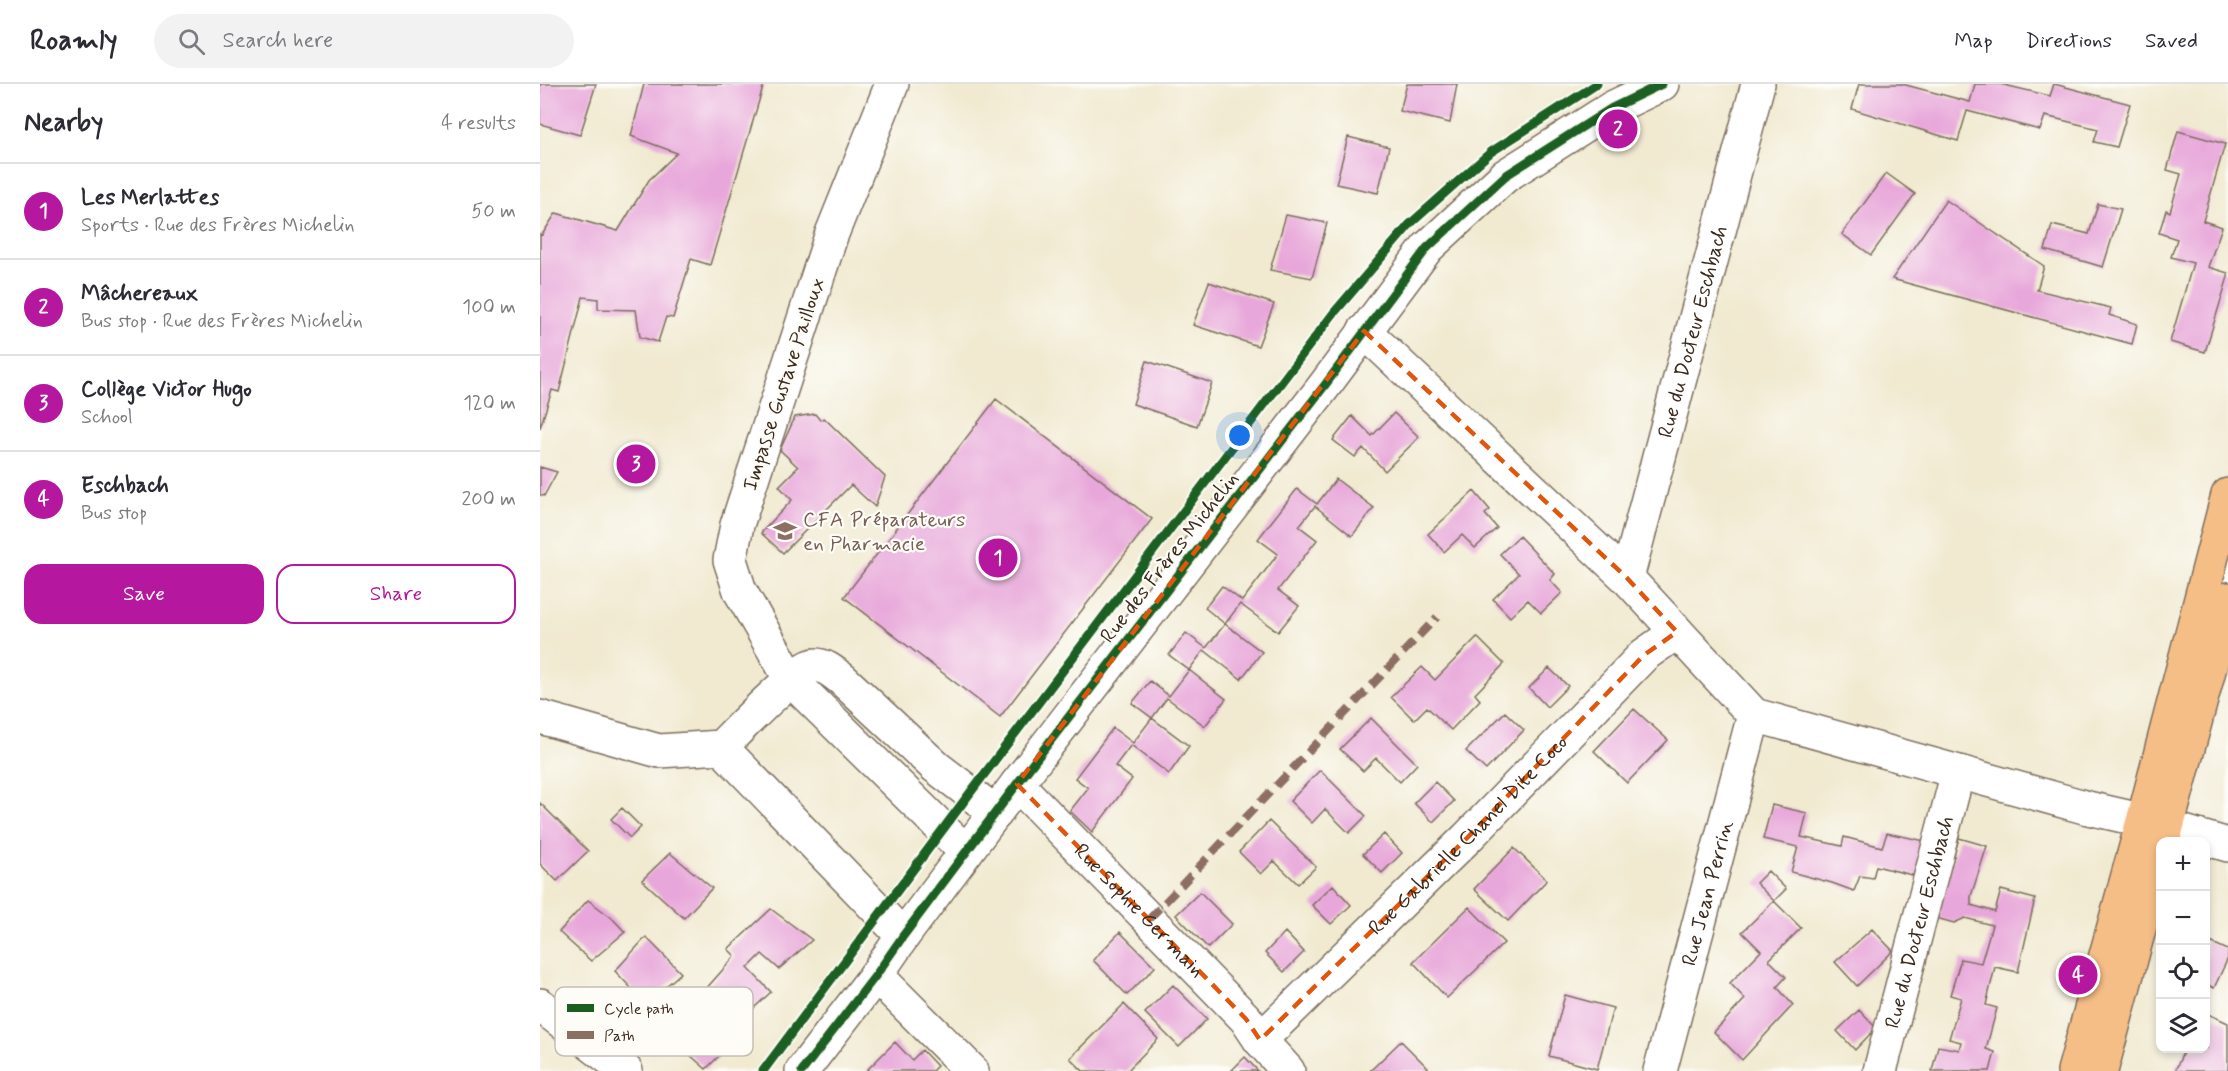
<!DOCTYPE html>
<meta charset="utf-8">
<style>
:root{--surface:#fff;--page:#f2f2f3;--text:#2b2b33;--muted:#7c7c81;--line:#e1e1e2;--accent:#b5179e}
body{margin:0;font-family:Mynerve,sans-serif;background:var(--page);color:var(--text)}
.controls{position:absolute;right:18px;bottom:18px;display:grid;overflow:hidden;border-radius:12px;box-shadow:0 3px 9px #0003}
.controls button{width:54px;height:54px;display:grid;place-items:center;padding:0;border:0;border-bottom:2px solid var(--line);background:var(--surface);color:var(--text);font:30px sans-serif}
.you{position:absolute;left:700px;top:352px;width:21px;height:21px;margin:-15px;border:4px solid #fff;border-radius:50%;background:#1a73e8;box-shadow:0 0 0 9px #1a73e833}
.badge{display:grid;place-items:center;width:39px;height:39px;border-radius:50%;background:var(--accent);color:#fff;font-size:20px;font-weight:700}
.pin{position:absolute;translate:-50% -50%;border:3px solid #fff;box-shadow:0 2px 6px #0006}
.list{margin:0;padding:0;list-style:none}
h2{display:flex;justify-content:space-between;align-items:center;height:78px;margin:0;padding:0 24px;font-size:26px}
h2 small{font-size:20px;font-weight:400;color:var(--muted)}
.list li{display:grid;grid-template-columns:39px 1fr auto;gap:18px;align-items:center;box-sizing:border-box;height:96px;padding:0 24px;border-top:2px solid var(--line)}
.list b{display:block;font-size:22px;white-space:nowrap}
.list p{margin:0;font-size:20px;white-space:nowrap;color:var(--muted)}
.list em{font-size:20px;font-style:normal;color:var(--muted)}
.actions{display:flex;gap:12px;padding:18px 24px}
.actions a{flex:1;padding:14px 0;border:2px solid var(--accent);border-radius:18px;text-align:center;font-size:21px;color:var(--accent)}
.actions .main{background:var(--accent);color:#fff}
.icon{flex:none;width:33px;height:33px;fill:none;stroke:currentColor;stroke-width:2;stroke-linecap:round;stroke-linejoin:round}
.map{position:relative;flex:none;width:1688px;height:987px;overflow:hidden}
header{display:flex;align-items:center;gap:36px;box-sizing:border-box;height:84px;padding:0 30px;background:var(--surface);border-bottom:2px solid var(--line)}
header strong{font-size:28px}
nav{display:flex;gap:33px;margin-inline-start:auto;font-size:21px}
.search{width:420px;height:54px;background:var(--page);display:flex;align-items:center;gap:15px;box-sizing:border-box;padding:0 21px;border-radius:33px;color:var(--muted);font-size:22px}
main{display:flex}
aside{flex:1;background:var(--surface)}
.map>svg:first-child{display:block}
.building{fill:#e8a7da}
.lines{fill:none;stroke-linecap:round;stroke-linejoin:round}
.minor-casing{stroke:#7b6d5d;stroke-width:36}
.major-casing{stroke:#7b6d5d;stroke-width:36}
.minor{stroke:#fff;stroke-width:33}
.major{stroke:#f6be87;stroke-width:33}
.quiet{stroke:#8d6e63;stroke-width:8;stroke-dasharray:15 8;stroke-linecap:butt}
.cycleway-casing{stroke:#fdfcf7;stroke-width:13}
.cycleway{stroke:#1b5e20;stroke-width:9}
.marked{fill:none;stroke:#df570d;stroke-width:4.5;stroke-dasharray:12 8;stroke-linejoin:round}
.labels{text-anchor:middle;stroke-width:4.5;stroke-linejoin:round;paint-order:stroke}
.street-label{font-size:21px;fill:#3b2a1e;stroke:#fdfcf7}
.education-label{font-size:21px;fill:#785e54;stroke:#fdfcf7;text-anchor:start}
.key{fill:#fdfcf7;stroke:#c3bdb6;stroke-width:1.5}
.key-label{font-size:16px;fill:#3b2a1e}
</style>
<header>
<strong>Roamly</strong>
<div class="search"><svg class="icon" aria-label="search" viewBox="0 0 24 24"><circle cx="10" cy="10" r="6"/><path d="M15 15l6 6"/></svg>Search here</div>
<nav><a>Map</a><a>Directions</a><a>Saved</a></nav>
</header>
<main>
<aside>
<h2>Nearby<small>4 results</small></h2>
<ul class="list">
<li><span class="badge">1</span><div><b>Les Merlattes</b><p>Sports · Rue des Frères Michelin</p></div><em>50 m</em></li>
<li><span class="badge">2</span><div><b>Mâchereaux</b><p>Bus stop · Rue des Frères Michelin</p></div><em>100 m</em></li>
<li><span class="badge">3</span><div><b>Collège Victor Hugo</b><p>School</p></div><em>120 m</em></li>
<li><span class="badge">4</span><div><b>Eschbach</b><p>Bus stop</p></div><em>200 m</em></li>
</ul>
<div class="actions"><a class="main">Save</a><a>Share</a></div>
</aside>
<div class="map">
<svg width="1688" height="987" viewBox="0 0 1688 987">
<rect width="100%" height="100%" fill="#fdfcf7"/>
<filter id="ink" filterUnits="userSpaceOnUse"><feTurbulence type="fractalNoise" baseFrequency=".0167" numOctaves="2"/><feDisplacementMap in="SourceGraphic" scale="12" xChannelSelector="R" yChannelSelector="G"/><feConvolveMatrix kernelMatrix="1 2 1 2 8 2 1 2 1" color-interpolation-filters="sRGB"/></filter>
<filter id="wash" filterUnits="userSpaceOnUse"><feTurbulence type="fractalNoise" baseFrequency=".008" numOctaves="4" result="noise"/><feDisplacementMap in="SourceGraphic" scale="24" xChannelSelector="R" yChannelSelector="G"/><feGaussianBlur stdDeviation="1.35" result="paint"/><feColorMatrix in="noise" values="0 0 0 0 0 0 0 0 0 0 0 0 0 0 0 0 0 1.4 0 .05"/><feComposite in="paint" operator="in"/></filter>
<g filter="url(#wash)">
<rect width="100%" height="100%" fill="#f1ead1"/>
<g id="blocks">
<path class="building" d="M0,0H56L40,51L0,40Z
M104,0H224L170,181L151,175L133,234L126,233L118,258L100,253L96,226L58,225V215L43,213L19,308L12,306L0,344V150L2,151L16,129L78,147L109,96L137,69L91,52Z
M867,0H917L910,39L860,27Z
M1319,0H1362L1430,18L1435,0H1460L1510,12L1514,0L1590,20L1577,63L1554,58L1558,45L1542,41L1505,32L1500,46L1427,27L1418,57L1312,25Z
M1638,47L1685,60L1663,137L1682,143L1668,183L1688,189V193L1665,268L1630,258L1653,179L1631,173L1637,155L1619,149L1626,126L1630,128L1641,90L1627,86Z
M808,53L849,63L838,109L796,100Z
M1346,89L1375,110L1331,171L1302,150Z
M1406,116L1504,182L1497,206L1571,224L1569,231L1597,240L1592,260L1352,195Z
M1558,120L1581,125L1563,183L1505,166L1512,141L1549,150Z
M746,131L787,139L772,194L730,186Z
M669,198L734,220L718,262L653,241Z
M607,277L672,299L657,342L593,320Z
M456,315L612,435L460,633L304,513Z
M854,329L879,353L845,387L823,364L815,373L793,356L812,332L832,352Z
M275,330L280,336L284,334L345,393L335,423L311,401L243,469L221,449L252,416L239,402L258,383L240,366L255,333Z
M0,383L17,388L4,412L0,411Z
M796,395L834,424L812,452L775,422L759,442L777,456L738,506L759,522L738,548L700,520L685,540L665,524L682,502L702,517L738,470L718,455L757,405L777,420Z
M934,407L950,426L945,430L957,444L935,464L922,451L904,468L888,450Z
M979,452L1015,490L1010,496L1022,509L1001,529L988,516L970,533L953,515L979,490L960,470Z
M685,540L722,568L701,595L664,566L649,586L629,571L646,549L666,564Z
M937,553L964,580L935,610L940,616L911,646L887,623L874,636L851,613L882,583L895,596Z
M1009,584L1028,602L1007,623L989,604Z
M649,586L686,615L665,642L627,614L612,634L649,662L629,690L591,661L575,682L592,695L552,748L530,727L548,704L535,694L573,644L593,659L612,634L592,619L610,597L629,612Z
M1094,625L1128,656L1087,699L1054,667Z
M965,628L984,646L946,686L926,667Z
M831,634L877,680L860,698L836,674L823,687L800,665Z
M780,686L826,732L809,749L785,725L772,739L750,717Z
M895,698L914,717L893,738L874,719Z
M0,719L48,767L17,797L0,780Z
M1232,721L1267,729L1261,753L1302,762L1304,753L1342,763L1347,749L1390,758L1380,793L1336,782L1333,794L1320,792L1314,807L1292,799L1251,788L1258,763L1223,755Z
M82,724L101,743L90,754L71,735Z
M729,737L776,783L758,800L734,777L721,790L699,768Z
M844,750L862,769L842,789L823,770Z
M1419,754L1447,762L1431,812V821L1455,828L1461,806L1495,815L1478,888L1455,883L1446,921L1457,924L1446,965L1455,968L1450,987H1392L1398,962L1419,966L1421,958L1409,955L1421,914L1410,911L1421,875L1441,879L1452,841L1425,834L1414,839L1396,834Z
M974,764L1007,796L968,837L934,805Z
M130,769L172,804L144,834L102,796Z
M1228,787L1246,805L1234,817L1216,799Z
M793,801L811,821L791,840L772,821Z
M660,808L692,840L668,864L636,831Z
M48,816L72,834L85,848L51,877L19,848Z
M1234,817L1261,844L1229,876L1246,893L1237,903L1253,921L1202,976L1174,948L1205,915L1190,899L1221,867L1202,848Z
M929,823L964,859L907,914L873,878Z
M231,825L272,856L239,885L222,870L208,884L231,908L200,937L183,919L171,934L195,956L166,985L126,950L195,872L188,865Z
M1332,845L1353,867L1317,902L1295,878Z
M580,848L615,883L587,911L553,876Z
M745,848L764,868L744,888L725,869Z
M106,853L141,889L106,920L75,887Z
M1666,856L1688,866V874L1674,904L1666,900Z
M633,901L667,935L639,963L605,929Z
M1025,911L1073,924L1057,985L1009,972Z
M584,920L618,955L587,987H543L530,974Z
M1319,926L1336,944L1315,966L1297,947Z
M1666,929L1688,939V987H1635L1645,964H1666Z
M861,957L891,987H830Z
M355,958L372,976L382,966L397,982L392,987H326Z
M705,973L718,987H691Z"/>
</g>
</g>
<g filter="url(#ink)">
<use href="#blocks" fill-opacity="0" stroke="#7b6d5d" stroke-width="1.5"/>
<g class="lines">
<g class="minor-casing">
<g id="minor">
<path d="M352,0L291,152L197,441L190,476L200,507L251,596L426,768"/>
<path d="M824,247L1087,494L1214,631L1548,724L1614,739L1688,761"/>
<path id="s1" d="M1087,494L1218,0"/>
<path d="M0,633L119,667L181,663"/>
<path id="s2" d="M477,700L706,935L720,956L748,987"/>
<path d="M363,852L181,663C195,649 260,581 275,581C286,581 295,590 303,596L396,683L456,729"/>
<path d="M336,891L432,987"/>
<path d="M0,921L86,987"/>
<path id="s3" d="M720,956L927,754L1104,571L1137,548"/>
<path d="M262,987L336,891L363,852L477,700L785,301L887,164L965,92L1072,24L1122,0"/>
<path id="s4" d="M1120,987L1214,631"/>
<path id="s5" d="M1340,987L1418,688"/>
</g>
</g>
<g class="major-casing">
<path id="major" d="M1623,758L1688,515
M1534,987L1603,737L1688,411
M1561,987L1620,767"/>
</g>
<use href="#minor" class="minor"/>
<use href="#major" class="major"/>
<path class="quiet" d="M609,835L897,533"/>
<g class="cycleway-casing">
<path id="cycleway" d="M223,987L430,709L793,230L870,140L951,68L1057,0
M262,987L336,891L363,852L477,700L785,301L887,164L965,92L1072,24L1122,0"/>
</g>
<use href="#cycleway" class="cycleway"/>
</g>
</g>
<path class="marked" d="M824,247L1087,494L1137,548L1104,571L927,754L720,956L706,935L477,700Z"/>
<defs>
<g id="university-bare" transform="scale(1.8)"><path d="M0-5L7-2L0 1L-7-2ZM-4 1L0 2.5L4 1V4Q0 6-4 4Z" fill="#8d6e63" stroke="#fdfcf7" stroke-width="2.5" paint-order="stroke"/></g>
</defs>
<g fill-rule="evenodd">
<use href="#university-bare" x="245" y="447"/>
</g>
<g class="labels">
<g class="street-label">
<text dy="7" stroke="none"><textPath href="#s1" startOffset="255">Rue du Docteur Eschbach</textPath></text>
<text transform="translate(243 300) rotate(-72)" y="7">Impasse Gustave Pailloux</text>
<text transform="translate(629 473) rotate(-52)" y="7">Rue des Frères Michelin</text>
<text dy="7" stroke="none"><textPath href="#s3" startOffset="292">Rue Gabrielle Chanel Dite Coco</textPath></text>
<text dy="7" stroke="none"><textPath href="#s4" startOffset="184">Rue Jean Perrin</textPath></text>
<text dy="7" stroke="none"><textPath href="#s2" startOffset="176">Rue Sophie Germain</textPath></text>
<text dy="7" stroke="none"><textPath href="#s5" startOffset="154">Rue du Docteur Eschbach</textPath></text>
</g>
<g class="education-label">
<text x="263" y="442">CFA Préparateurs<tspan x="263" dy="24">en Pharmacie</tspan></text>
</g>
</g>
<rect x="15" y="903" width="198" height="69" rx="9" class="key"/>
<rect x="27" y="920" width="27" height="8" fill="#1b5e20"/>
<rect x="27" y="947" width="27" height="8" fill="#8d6e63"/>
<g class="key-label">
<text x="64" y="930">Cycle path</text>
<text x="64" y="957">Path</text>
</g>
</svg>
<div class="controls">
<button>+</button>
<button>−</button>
<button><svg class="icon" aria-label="locate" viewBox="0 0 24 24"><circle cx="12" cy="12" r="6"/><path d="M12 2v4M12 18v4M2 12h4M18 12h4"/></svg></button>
<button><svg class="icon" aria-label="layers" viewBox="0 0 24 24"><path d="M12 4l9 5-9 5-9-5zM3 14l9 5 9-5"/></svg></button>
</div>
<div class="you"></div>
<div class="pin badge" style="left:458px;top:474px">1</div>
<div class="pin badge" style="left:1078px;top:45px">2</div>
<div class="pin badge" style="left:96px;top:380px">3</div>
<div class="pin badge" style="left:1538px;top:891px">4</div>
</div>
</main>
